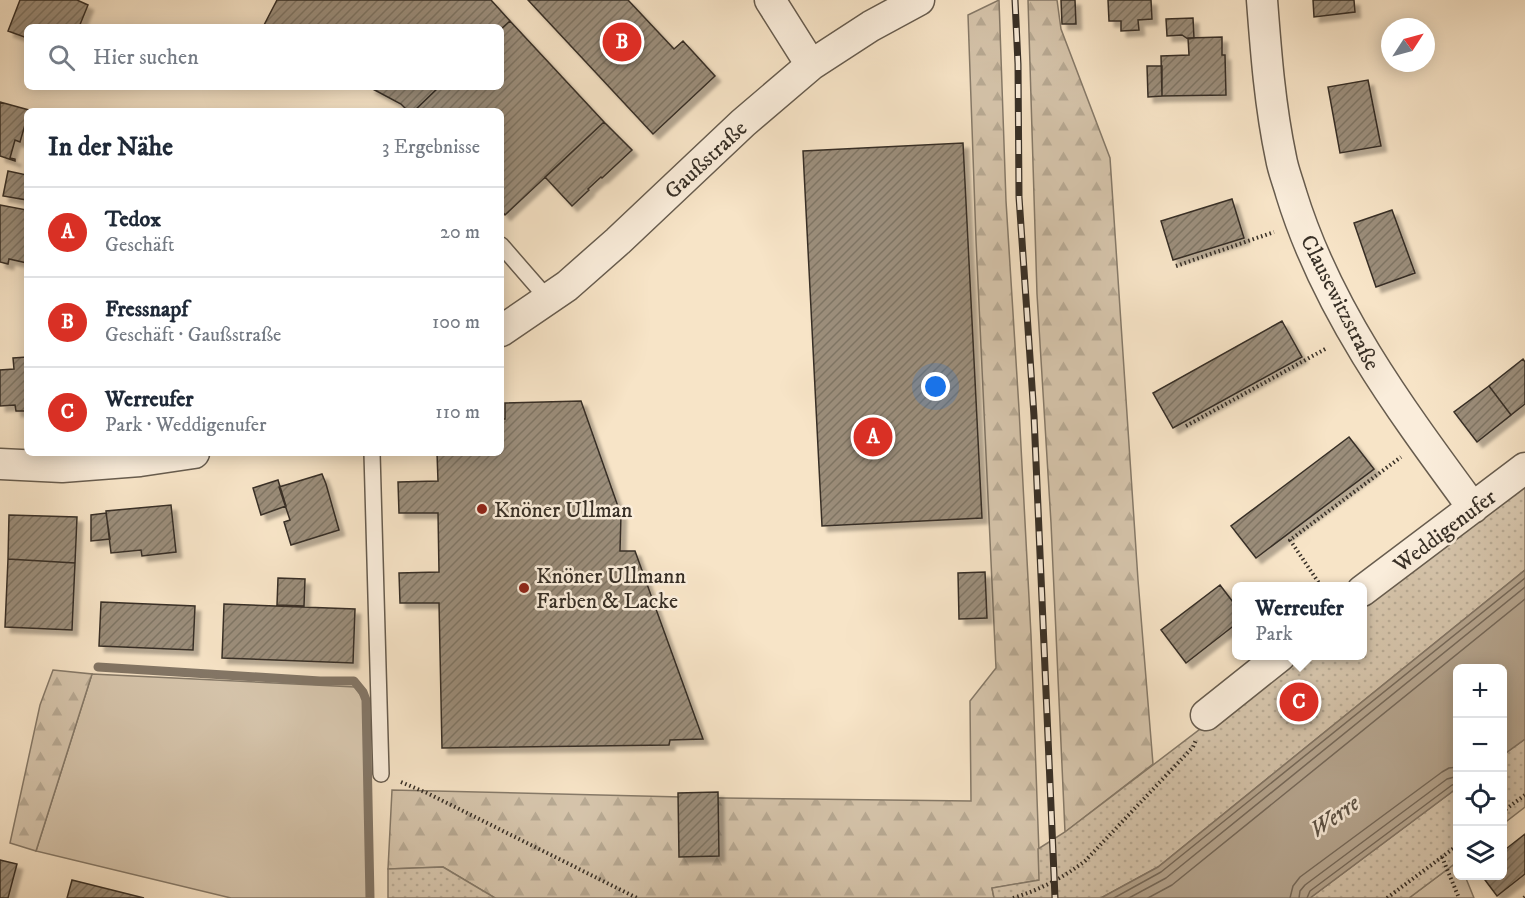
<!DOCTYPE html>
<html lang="de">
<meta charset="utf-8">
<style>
:root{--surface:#fff;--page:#f6f6f7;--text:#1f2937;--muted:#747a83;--line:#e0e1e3;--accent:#d93025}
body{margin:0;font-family:"IM FELL DW Pica",serif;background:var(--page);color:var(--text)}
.controls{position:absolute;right:18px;bottom:18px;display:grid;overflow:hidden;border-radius:9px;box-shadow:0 3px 15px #0003}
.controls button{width:54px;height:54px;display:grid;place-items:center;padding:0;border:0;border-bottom:2px solid var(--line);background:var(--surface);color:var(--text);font:30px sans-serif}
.compass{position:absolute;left:1381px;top:18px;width:54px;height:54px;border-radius:50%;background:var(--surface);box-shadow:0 3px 15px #0003;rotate:54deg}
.you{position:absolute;left:936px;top:387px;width:21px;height:21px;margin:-15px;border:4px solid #fff;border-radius:50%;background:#1a73e8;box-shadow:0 0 0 9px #1a73e833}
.badge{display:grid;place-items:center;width:39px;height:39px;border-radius:50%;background:var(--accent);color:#fff;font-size:20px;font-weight:700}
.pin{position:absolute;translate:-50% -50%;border:3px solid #fff;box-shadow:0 2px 6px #0006}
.popup{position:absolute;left:1232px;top:582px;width:135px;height:78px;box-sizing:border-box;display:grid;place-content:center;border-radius:9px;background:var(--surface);filter:drop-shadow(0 2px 4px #0005);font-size:20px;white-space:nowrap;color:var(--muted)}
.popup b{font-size:22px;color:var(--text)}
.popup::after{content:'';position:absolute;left:50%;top:100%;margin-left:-12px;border:12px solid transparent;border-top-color:var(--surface)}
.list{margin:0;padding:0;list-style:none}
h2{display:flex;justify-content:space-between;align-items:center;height:78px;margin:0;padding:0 24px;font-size:26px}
h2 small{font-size:20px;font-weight:400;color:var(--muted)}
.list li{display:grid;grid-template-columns:39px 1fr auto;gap:18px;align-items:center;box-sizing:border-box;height:90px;padding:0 24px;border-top:2px solid var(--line)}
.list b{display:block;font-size:22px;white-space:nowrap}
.list p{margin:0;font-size:20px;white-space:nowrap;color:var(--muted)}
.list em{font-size:20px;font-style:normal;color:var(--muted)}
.icon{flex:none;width:33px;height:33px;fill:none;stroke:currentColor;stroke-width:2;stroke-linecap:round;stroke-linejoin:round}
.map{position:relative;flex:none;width:1525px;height:898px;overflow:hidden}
.search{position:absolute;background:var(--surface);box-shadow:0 3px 15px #0003;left:24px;top:24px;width:480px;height:66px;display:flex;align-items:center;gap:15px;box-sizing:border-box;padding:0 21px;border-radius:9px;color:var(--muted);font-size:22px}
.panel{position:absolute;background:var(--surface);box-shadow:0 3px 15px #0003;left:24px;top:108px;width:480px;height:348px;border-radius:9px}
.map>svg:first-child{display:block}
.grass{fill:#d6c5ac;stroke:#867a69;stroke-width:1.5}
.forest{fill:url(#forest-firs);stroke:#867a69;stroke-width:1.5}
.park{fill:url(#park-dots);stroke:#867a69;stroke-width:1.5}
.water{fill:#b6a690;stroke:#837666;stroke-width:1.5}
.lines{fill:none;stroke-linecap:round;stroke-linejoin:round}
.shore{stroke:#766a5b;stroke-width:1.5}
.stream{stroke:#837666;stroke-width:9}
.building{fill:url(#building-hatch);stroke:#372f26;stroke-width:1.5;filter:url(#shadow)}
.lane-casing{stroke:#675c4e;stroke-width:18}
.street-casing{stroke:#675c4e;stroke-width:33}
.path{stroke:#372f26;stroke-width:4;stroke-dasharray:1.5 3;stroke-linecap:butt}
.lane{stroke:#faeddb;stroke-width:15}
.street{stroke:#faeddb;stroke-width:30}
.rail-casing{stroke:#372f26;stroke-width:7}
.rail{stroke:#faeddb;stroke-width:4.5;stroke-dasharray:14;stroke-linecap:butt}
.poi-dot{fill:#8f2418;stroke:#faeddb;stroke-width:2}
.labels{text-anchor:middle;stroke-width:5;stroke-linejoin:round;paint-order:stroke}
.street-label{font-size:22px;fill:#372f26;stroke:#faeddb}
.poi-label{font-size:22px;fill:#372f26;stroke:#faeddb;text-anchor:start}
.water-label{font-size:24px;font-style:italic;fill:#5d5346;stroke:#faeddb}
</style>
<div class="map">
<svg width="1525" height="898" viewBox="0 0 1525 898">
<defs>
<pattern id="forest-firs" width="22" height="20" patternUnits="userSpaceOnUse" patternTransform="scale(1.5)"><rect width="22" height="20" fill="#d6c5ac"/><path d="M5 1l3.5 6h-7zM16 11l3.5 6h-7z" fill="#b8aa94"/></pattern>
<pattern id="park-dots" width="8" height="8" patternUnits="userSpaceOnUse" patternTransform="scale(1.5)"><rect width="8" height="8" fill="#d6c5ac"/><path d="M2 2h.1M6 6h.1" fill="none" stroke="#b8aa94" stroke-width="1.8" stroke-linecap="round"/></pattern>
<pattern id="building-hatch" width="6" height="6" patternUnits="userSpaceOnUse" patternTransform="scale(1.5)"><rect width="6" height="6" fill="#9b8d7a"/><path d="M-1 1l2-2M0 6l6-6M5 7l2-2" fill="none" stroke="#7f7464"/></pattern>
<filter id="shadow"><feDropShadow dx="5.5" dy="5.5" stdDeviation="1.5" flood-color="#0004"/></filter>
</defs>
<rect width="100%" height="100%" fill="#f7e4c7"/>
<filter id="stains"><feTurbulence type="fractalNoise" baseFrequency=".00333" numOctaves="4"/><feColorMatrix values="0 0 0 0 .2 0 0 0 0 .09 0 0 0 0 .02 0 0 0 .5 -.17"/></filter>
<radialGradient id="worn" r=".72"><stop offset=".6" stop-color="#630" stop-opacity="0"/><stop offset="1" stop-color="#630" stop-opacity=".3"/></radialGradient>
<path class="grass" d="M92,674L355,687L364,700L368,898H231L36,851Z
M1457,862L1458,876H1465L1474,898H1409Z"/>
<path class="forest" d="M999,0L1006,201L1019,409L1031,635L1040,880L992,888L994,898H495L443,867L388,869L392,790L723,798L971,801L970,701L996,668L976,240L968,15Z
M1028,0H1057L1061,29L1110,158L1138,580L1153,764L1065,832L1051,523L1037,294Z
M53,670L92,674L36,851L10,843L40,705Z"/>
<path class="park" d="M1525,481V570L1158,867L1101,898H994L992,888L1039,880L1038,849L1065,832L1296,656H1362V605Z
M1525,739V807L1503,824V755Z
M1457,788V862L1409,898H1310Z
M443,867L495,898H388V869Z"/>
<path class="water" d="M1525,570V739L1503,755L1502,668H1458L1457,788L1310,898H1101L1158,867Z"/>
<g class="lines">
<path class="shore" d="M1114,898L1161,872L1525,578
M1129,898L1166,878L1525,587
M1148,898L1172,885L1525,599
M1290,898L1293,886L1300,877L1442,772L1449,768L1458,767
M1299,898L1300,891L1305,885L1447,779L1458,776
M1307,898L1310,891L1452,785L1458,784"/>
<path class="stream" d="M98,667L320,681H354L363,692L366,700L370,898"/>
</g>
<path class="building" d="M20,0H77L88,5L79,27H27V38L8,31Z
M277,0H491L510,21L501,29V27H263Z
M528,0H628L674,49L683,41L715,76L653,134Z
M1061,0H1075L1076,24H1062Z
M1108,0H1151L1152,19L1138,20L1139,30L1121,31V21H1109Z
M1313,0H1354L1355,12L1314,17Z
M1193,18L1194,38L1188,39L1182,35L1167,36L1166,19Z
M510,21L604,122L505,215L501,210V111H414L439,87H501V29Z
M1222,37V55H1225L1226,95L1162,96L1161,56L1189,55L1188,38Z
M1147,66H1162V96L1148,97Z
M1368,80L1381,146L1340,153L1328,87Z
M369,87H439L414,111H408L401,104Z
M0,102L29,110L27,111V118L20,142L15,140L10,158L15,159V161L0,156Z
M604,122L632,150L602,178L601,177L588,189L589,190L572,206L545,177Z
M963,143L982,518L822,526L803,151Z
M8,171L27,175V200L3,196Z
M1232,199L1244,238L1173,260L1161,221Z
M0,205L27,210V263L9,259L8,264L0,262Z
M1392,210L1415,273L1376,287L1354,223Z
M1282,321L1302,357L1173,428L1153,393Z
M27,357V411H16L15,405L0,406V370L14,369L13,358Z
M1523,359L1525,362V404L1511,415L1489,386Z
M1489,386L1511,415L1477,442L1454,412Z
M581,401L621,515L620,551H635L703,739L670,740L669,745L442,748L439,603H400L399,573L439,572L438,513H399L398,482L438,481L437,453H501V419H505V403Z
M1349,437L1374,469L1256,558L1231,526Z
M322,474L326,484L339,530L291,545L284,522L290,520L279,487Z
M278,480L286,506L261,515L253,488Z
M171,505L176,552L142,556L141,550L111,553L106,511Z
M106,513L110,539L91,541V515Z
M9,515L77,517L75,563L8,559Z
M8,559L75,563L72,630L5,627Z
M985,572L987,618L959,619L958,573Z
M278,578L305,579L304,606L277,605Z
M1220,585L1236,606V624L1186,663L1161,630Z
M101,602L195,606L193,650L99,646Z
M224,604L355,609L353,663L222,658Z
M718,792L719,856L679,857L678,793Z
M1525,834V874L1497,896L1482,876H1502V852Z
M0,860L17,864L8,898H0Z
M72,880L144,898H67Z"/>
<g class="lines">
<g class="lane-casing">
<path id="lane" d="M501,245L548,299
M372,453L381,774"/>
</g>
<g class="street-casing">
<path id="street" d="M770,0L811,65
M1262,0C1266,53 1270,106 1281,158C1283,170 1288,182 1291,193C1327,311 1401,410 1473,508
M501,331L567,286L618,241L743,123L811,65L871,26L919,0
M0,464L62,467L140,461L194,453
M1362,591L1525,468
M1206,715L1280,656"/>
</g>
<path class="path" d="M1176,266L1274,232
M1186,426L1327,348
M1321,586L1290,540L1401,457
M401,782L427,793L637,898
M1502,812L1525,795
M1442,857L1459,898
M1013,898C1039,890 1063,878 1085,861L1193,747L1196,740
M1387,898L1458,845
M1524,898L1525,897"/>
<use href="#lane" class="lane"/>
<use href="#street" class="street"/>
<g class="rail-casing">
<path id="rail" d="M1015,0L1018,64L1019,197L1034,416L1055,898"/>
</g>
<use href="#rail" class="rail"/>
</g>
<g class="poi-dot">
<circle cx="482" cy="509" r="6"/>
<circle cx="524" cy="588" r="6"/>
</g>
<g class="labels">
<g class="street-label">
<text transform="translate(705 159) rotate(-43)" y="8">Gaußstraße</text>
<text transform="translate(1341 302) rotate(63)" y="8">Clausewitzstraße</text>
<text transform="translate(1444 530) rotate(-37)" y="8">Weddigenufer</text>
</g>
<g class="poi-label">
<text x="494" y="517">Knöner Ullman</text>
<text x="536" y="583">Knöner Ullmann<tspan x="536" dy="25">Farben &amp; Lacke</tspan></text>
</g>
<g class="water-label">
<text transform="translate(1334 816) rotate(-36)" y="8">Werre</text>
</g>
</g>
<rect width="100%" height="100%" filter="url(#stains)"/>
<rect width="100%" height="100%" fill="url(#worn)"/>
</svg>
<div class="controls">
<button>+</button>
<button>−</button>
<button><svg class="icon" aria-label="locate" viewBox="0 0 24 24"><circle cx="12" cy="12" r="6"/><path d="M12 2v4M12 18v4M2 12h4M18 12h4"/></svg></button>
<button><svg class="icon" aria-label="layers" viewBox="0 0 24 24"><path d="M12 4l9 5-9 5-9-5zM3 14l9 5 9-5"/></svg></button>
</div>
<svg class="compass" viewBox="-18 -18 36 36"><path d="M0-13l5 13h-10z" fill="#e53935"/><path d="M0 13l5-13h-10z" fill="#747a83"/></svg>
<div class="you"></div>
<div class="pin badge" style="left:873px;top:437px">A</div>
<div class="pin badge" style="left:622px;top:42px">B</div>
<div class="pin badge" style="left:1299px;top:702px">C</div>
<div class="popup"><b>Werreufer</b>Park</div>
<div class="search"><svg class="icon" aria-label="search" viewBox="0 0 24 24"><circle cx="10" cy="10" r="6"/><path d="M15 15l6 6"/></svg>Hier suchen</div>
<section class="panel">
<h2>In der Nähe<small>3 Ergebnisse</small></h2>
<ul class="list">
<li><span class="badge">A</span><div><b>Tedox</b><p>Geschäft</p></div><em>20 m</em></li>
<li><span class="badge">B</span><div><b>Fressnapf</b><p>Geschäft · Gaußstraße</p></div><em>100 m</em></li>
<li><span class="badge">C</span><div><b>Werreufer</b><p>Park · Weddigenufer</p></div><em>110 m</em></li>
</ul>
</section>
</div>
